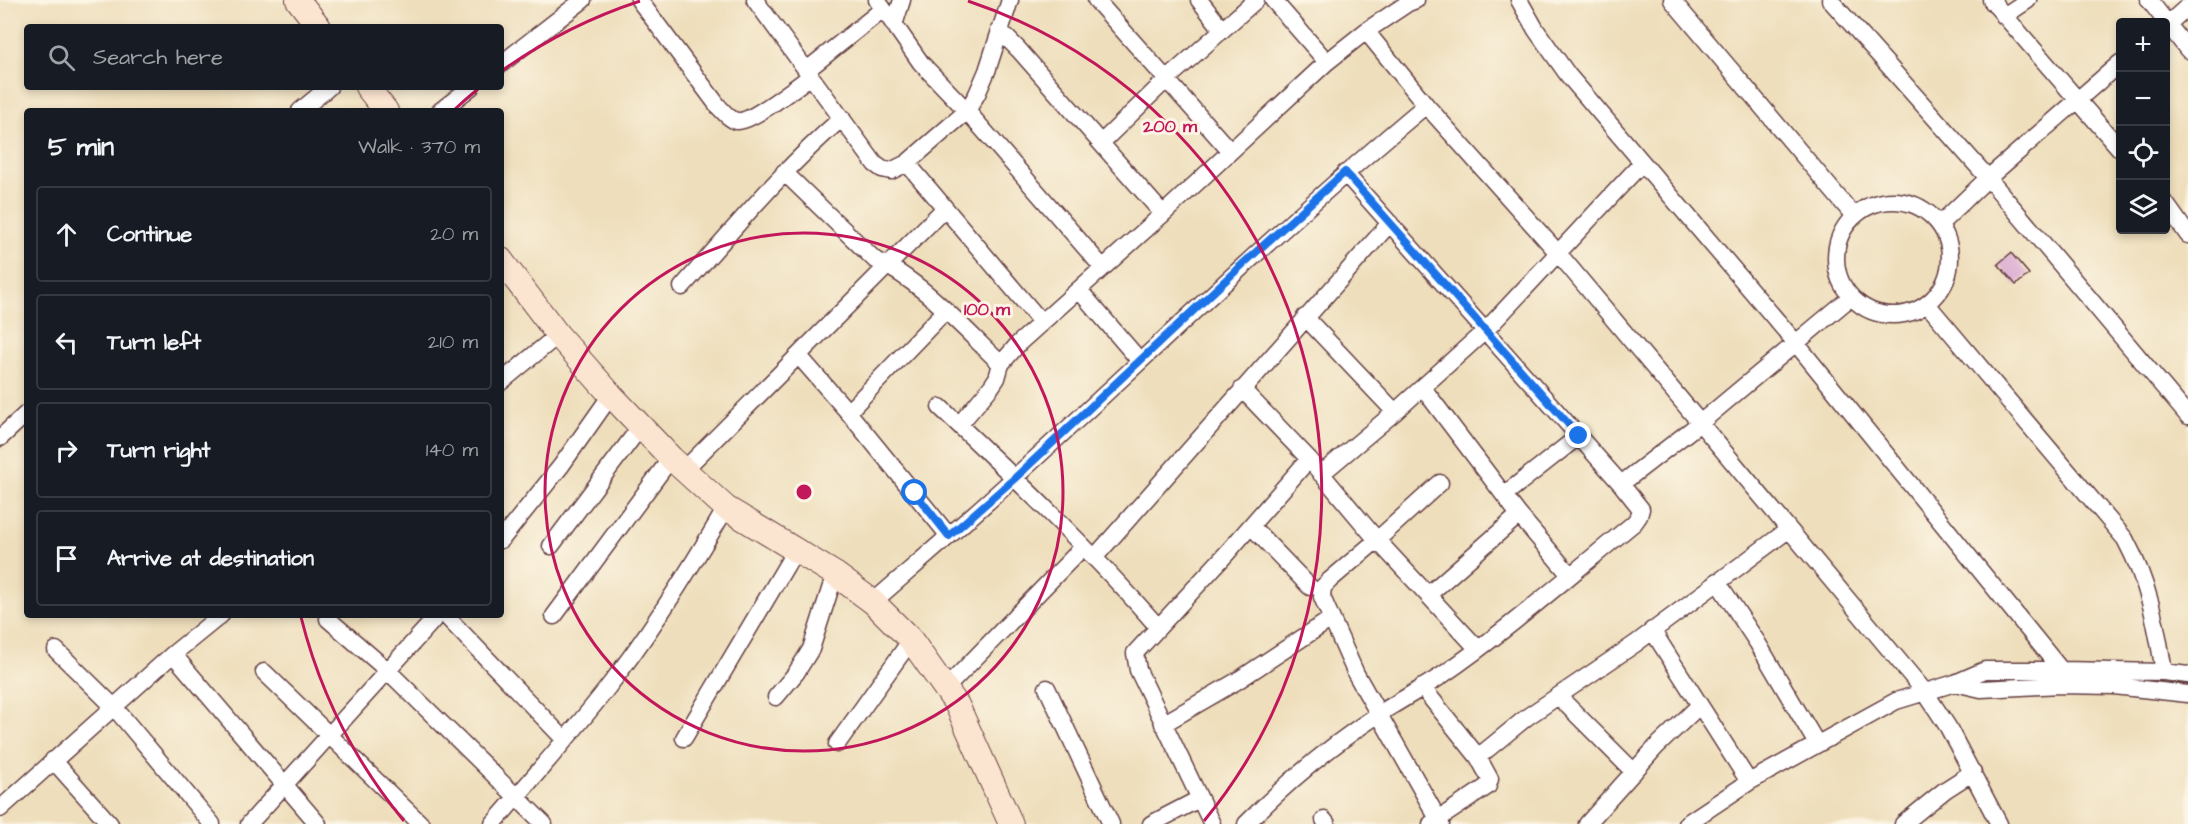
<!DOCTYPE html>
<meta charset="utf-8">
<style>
:root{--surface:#171b24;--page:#20242c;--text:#f1f3f6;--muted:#9ea1a6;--line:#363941}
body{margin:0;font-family:"Architects Daughter",sans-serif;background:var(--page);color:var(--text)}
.controls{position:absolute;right:18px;top:18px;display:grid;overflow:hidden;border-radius:6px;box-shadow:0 3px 9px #0003}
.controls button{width:54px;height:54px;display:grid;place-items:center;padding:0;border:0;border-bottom:2px solid var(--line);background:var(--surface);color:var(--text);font:30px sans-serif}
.stop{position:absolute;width:18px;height:18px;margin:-14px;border:4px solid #1a73e8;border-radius:50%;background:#fff}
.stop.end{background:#1a73e8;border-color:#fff;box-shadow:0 2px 6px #0008}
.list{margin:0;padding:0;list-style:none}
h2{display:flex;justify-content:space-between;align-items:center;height:78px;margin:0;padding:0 24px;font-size:26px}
h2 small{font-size:20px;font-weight:400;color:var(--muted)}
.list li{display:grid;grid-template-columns:39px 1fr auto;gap:18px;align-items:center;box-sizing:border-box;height:96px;margin:0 12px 12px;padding:0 12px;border:2px solid var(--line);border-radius:6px}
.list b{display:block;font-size:22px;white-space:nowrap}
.list em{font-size:20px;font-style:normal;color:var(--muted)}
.icon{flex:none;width:33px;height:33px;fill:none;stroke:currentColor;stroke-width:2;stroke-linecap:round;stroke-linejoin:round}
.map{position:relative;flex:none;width:2188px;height:824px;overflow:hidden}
.search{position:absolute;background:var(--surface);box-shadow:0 3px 9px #0003;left:24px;top:24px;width:480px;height:66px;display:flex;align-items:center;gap:15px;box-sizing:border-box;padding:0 21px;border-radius:6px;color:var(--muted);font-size:22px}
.panel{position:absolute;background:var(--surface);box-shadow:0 3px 9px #0003;left:24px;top:108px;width:480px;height:510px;border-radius:6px}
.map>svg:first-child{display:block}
.building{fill:#daa8d2}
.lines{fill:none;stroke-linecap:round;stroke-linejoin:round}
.minor-casing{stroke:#633c41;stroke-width:19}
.secondary-casing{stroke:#633c41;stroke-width:26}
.minor{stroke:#fff;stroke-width:16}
.secondary{stroke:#fce5d0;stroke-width:24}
.route{stroke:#1a73e8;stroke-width:8}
.ring{fill:none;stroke:#c2185b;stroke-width:3}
.centre{fill:#c2185b;stroke:#fcf5e5;stroke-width:3}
.ring-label{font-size:18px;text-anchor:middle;font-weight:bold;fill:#c2185b;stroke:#fcf5e5;stroke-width:6;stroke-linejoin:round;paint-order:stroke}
</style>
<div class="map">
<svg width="2188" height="824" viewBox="0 0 2188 824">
<rect width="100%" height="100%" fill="#fcf5e5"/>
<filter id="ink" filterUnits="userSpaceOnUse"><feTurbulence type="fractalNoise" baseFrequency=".0167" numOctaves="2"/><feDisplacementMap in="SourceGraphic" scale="12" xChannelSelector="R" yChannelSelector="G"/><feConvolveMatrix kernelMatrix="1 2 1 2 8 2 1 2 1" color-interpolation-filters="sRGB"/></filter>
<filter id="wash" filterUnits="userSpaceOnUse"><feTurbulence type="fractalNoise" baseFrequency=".008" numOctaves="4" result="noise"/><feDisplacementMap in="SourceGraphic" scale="24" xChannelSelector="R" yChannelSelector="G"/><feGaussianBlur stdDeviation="1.35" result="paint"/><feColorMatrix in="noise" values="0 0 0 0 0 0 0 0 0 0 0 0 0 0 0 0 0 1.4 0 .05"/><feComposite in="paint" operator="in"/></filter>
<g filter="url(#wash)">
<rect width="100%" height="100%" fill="#eedebb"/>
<g id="blocks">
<path class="building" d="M2011,253L2029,274L2016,285L1998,264Z"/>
</g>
</g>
<g filter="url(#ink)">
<use href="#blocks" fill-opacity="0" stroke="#633c41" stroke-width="1.5"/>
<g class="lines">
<g class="minor-casing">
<path id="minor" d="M639,0L718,106C723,111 730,120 737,121C751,123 798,85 811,76
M755,0L875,164L882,169L891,171L907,163L967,111L977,94L987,71L1010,0
M877,0L921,63L967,111L1103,268
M1096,0L1230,151
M1199,0L1222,29
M1273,0L1327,62
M1519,0L1536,30L1568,75L1795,342L2061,670
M1672,0L1854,216
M1830,0L1988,178L2188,416
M1991,0L2120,149
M2149,0L2188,50
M2004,16L2028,0
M894,25L902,0
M2166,26L2188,6
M999,30L1019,50L1163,214
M1366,31L1426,105L1558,253L1925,692L1948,727L1999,824
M501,64L583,0
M807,70L883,9
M300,111L329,87
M440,111L471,87
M1101,143L1166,80L1256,0
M907,163L1042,323
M784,172L874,259C921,280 964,329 1001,364
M1836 258a57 57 0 1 1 114 0a57 57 0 1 1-114 0Z
M2166,204L2188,235
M1940,224L1988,178L2120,63
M682,287C734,229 783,169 842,118
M1079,290L1140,361
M1927,304L2125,539C2149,584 2156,622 2164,672
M1305,317L1395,412
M799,356L848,412L949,536
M501,382L558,335
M1423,388L1519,515L1570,575
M1242,389L1309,459L1377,540L1477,648
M940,407C1015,478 1090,549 1158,627
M848,412L945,311
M959,425L991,387L997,378L1001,364L1019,343L1163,214L1327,62L1366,31L1408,3L1416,0
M0,438L27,413
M684,470L945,208
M1321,474L1395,412L1486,330L1642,163
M1440,483L1377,540L1330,580L1323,587L1322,597L1356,674L1441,824
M1621,484L1700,423L1851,297
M1504,495L1579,436
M1251,526L1310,587
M501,540L561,466L611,395
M551,546L641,426
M1094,558L1390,223
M1717,581L1757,642L1817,744
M1429,594L1519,515
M873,602C920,561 967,521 1013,479C1150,354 1283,224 1426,105
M445,615L564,739
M554,616L671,458
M328,619L387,670L544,824
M1652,630L1749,782
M56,650L114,707L212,824
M173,654L318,824
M264,672L421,824
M1955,683L1981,689L2061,685L2114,686L2188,694
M1422,687L1478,757L1490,779L1488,786L1431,824
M1047,688L1111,824
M945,689L1083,547
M776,697L796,673L811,649L835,574
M1559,697L1634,772
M1163,724L1237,681L1331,619
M684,738L795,551
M837,744L911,640
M1478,757L1527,717L1635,644L1788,530
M53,760L110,824
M0,809L173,654L221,615
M1324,820L1327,824
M249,824L438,615
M493,824C531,780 569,737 605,691C650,634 689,571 726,508
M1151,824L1199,799
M1212,824L1138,670L1135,653L1227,553L1309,459
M1246,824C1287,782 1330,746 1379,714C1399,701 1421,689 1441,676C1508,630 1570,575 1634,523L1639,516L1641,509L1621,484L1345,173
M1587,824L1656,747L1700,705
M1686,824L1749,782L1896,701L1955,683L1985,670H2061L2164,672L2188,675
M1903,824L1945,790L1973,772"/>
</g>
<g class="secondary-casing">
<path id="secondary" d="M298,0L319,27
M367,87L386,111
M501,260L558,335L611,395L671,458L726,508L835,574L873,602L911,640L957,705L1011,824"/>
</g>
<use href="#minor" class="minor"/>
<use href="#secondary" class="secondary"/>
</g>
</g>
<g class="lines" filter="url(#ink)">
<path class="route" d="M915,493L949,536L1015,478L1244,263L1345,172L1579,436"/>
</g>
<g class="ring">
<circle cx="804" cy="492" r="259"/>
<path d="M404 821A518 518 0 0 1 301 617M454 110A518 518 0 0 1 478 89M503 70A518 518 0 0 1 640 1M968 1A518 518 0 0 1 1204 821"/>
</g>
<circle cx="804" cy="492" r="9" class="centre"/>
<g class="ring-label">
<text x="1170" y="132">200 m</text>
<text x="987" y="315">100 m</text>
</g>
</svg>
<div class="controls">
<button>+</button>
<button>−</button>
<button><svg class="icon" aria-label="locate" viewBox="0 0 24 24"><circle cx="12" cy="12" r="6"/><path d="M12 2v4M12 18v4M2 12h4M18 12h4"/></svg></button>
<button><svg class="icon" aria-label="layers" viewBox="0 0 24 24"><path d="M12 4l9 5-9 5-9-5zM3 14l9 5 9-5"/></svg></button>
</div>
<div class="stop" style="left:915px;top:493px"></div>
<div class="stop end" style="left:1579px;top:436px"></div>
<div class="search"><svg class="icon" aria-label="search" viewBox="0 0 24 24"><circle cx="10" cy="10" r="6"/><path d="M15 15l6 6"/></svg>Search here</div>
<section class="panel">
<h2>5 min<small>Walk · 370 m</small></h2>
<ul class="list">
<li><svg class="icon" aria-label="ahead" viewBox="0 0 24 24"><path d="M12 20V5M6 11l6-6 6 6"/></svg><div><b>Continue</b></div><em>20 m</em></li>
<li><svg class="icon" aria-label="left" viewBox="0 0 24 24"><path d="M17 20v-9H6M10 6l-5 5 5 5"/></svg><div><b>Turn left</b></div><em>210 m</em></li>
<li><svg class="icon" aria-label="right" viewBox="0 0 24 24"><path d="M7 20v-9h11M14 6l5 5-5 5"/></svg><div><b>Turn right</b></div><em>140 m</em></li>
<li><svg class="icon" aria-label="arrive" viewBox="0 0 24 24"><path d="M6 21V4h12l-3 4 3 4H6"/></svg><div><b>Arrive at destination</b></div></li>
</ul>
</section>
</div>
